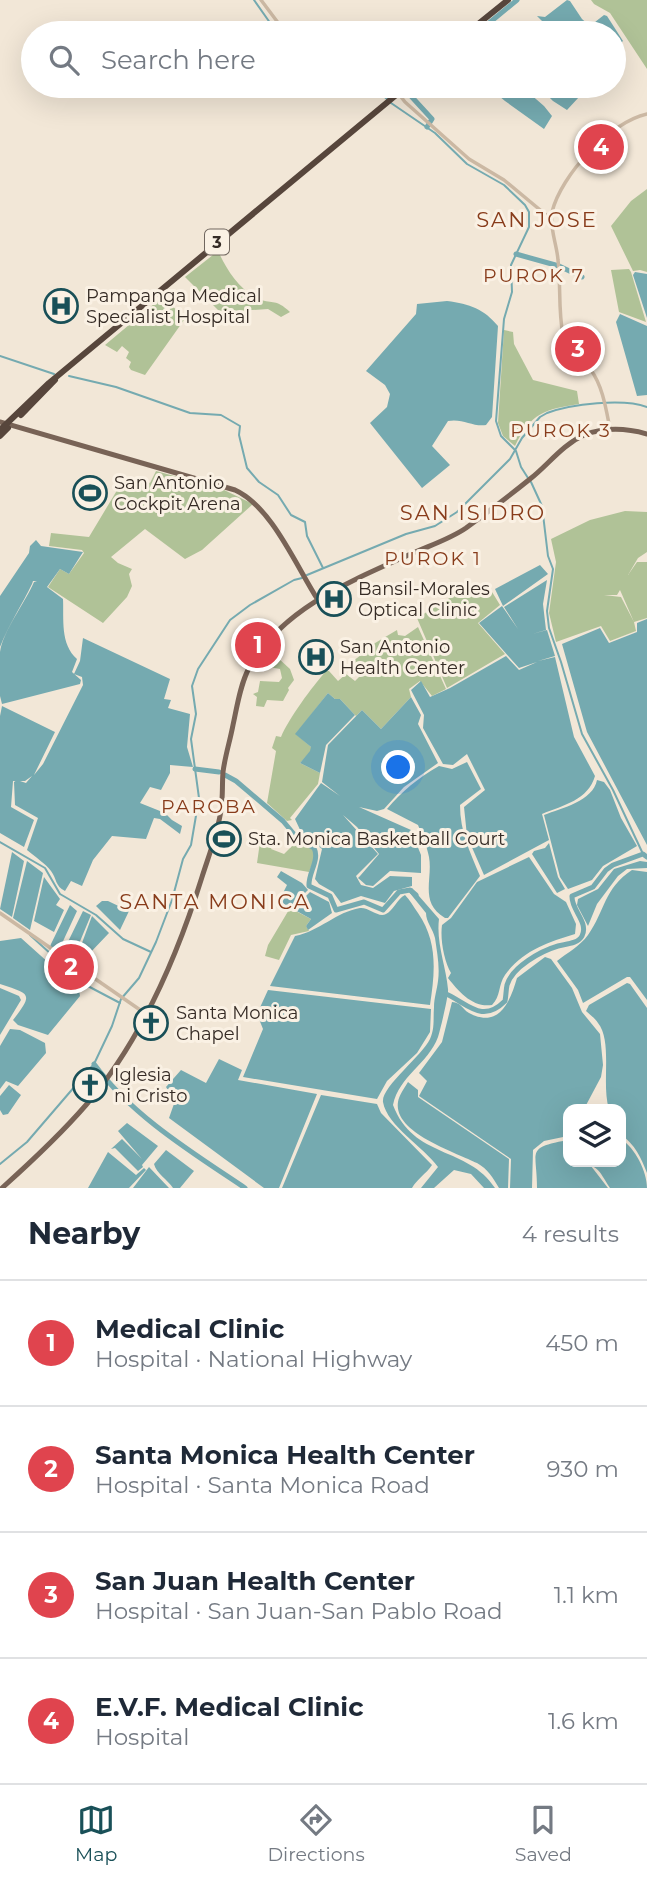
<!DOCTYPE html>
<meta charset="utf-8">
<style>
:root{--surface:#fff;--page:#f6f6f7;--text:#1f2937;--muted:#747a83;--line:#e0e1e3;--accent:#195058}
body{margin:0;font-family:Montserrat,sans-serif;background:var(--page);color:var(--text)}
.controls{position:absolute;right:21px;bottom:21px;display:grid;overflow:hidden;border-radius:14px;box-shadow:0 7px 28px #0002}
.controls button{width:63px;height:63px;display:grid;place-items:center;padding:0;border:0;border-bottom:2px solid var(--line);background:var(--surface);color:var(--text);font:35px sans-serif}
.you{position:absolute;left:399px;top:768px;width:24px;height:24px;margin:-18px;border:5px solid #fff;border-radius:50%;background:#1a73e8;box-shadow:0 0 0 10px #1a73e833}
.badge{display:grid;place-items:center;width:46px;height:46px;border-radius:50%;background:var(--accent);color:#fff;font-size:23px;font-weight:700}
.pin{position:absolute;translate:-50% -50%;border:4px solid #fff;box-shadow:0 2px 7px #0006}
.list{margin:0;padding:0;list-style:none}
h2{display:flex;justify-content:space-between;align-items:center;height:91px;margin:0;padding:0 28px;font-size:30px}
h2 small{font-size:23px;font-weight:400;color:var(--muted)}
.list li{display:grid;grid-template-columns:46px 1fr auto;gap:21px;align-items:center;box-sizing:border-box;height:126px;padding:0 28px;border-top:2px solid var(--line)}
.list b{display:block;font-size:26px;white-space:nowrap}
.list p{margin:0;font-size:23px;white-space:nowrap;color:var(--muted)}
.list em{font-size:23px;font-style:normal;color:var(--muted)}
.icon{flex:none;width:38px;height:38px;fill:none;stroke:currentColor;stroke-width:2;stroke-linecap:round;stroke-linejoin:round}
.map{position:relative;flex:none;width:647px;height:1188px;overflow:hidden}
.search{position:absolute;background:var(--surface);box-shadow:0 7px 28px #0002;left:21px;right:21px;top:21px;height:77px;display:flex;align-items:center;gap:18px;box-sizing:border-box;padding:0 24px;border-radius:38px;color:var(--muted);font-size:26px}
.sheet{height:595px;background:var(--surface)}
nav{display:flex;justify-content:space-around;align-items:center;box-sizing:border-box;height:98px;border-top:2px solid var(--line);background:var(--surface);font-size:19px;color:var(--muted)}
nav a{display:grid;justify-items:center;gap:4px}
nav .on{color:var(--accent)}
.map>svg:first-child{display:block}
.green{fill:#b0c297}
.water{fill:#75aab0}
.lines{fill:none;stroke-linecap:round;stroke-linejoin:round}
.stream{stroke:#75aab0;stroke-width:2}
.river{stroke:#75aab0;stroke-width:5}
.minor{stroke:#cbb8a3;stroke-width:3.5}
.major{stroke:#786356;stroke-width:5}
.highway{stroke:#57463c;stroke-width:6}
.labels{text-anchor:middle;stroke-width:6;stroke-linejoin:round;paint-order:stroke}
.shield{fill:#faf1e4;stroke:#70665e;stroke-width:2}
.shield-label{font-size:16px;font-weight:bold;fill:#352b25}
.poi-label{font-size:18px;fill:#352b25;stroke:#faf1e4;text-anchor:start}
.neighbourhood-label{font-size:19px;letter-spacing:2px;fill:#883c1b;stroke:#faf1e4}
.quarter-label{font-size:21px;letter-spacing:2px;fill:#883c1b;stroke:#faf1e4}
</style>
<div class="map">
<svg width="647" height="1188" viewBox="0 0 647 1188">
<rect width="100%" height="100%" fill="#f2e7d7"/>
<path class="green" d="M591,0H647V69L610,13L594,4Z
M647,189V272L640,270L633,271L611,226L631,201Z
M218,251C227,270 239,290 259,299C274,305 275,298 290,312L281,317L268,309L220,312L185,277Z
M629,269L631,272L646,322L619,312L611,270Z
M160,299L176,309L184,320L145,375L131,370L129,367L131,362L126,358L129,352L122,346L117,352L105,345Z
M504,330L513,332L514,344L533,380L577,391L579,404C546,409 530,413 515,446L503,436L498,423Z
M156,471L222,489L253,504L202,550L185,559L145,529L111,557L118,563L132,569L129,574L132,586L127,597L103,623L48,587L60,569L69,574L84,553L82,550L49,546L51,533L89,537L125,477L135,481L139,478L150,483Z
M625,511L647,512V552L638,558L628,575L637,562H647V618L634,622L620,590L617,595H604L621,597L634,622L636,631L610,641L601,626L556,642L549,613L556,562L551,539L590,520Z
M469,586L473,592L489,587L500,605L478,623L505,654L447,688L417,618Z
M418,627L446,689L432,696L420,681L409,689L411,697L381,729L362,710L356,716L340,699H335L328,693L296,734L311,747V751L300,763L320,773L318,784L290,818L292,820L287,821L267,803L276,751L272,748L276,736L281,737C289,718 312,687 326,671H329L338,681L346,674L355,681L360,676L349,664L361,655L360,652L397,630L398,635L405,636Z
M277,657L290,669L294,680L288,688L289,690L283,701L267,700L264,707L256,706L257,697L253,694L258,692L260,681L279,682L282,678L280,669L269,667Z
M261,835H268L275,841L271,849L284,854L297,841L313,850L315,857L309,872L257,863Z
M290,908L311,919L306,926L309,931L291,935L279,960L265,956L268,945Z"/>
<path class="water" d="M567,0L570,1L582,19L598,33H554L537,16L545,17Z
M604,15L607,16L623,41L614,49V33H605L595,22Z
M487,86H521L544,106L552,116L544,129L505,101Z
M538,86H568L579,97L567,110L553,101Z
M635,272L647,274V318L633,275Z
M447,301C470,304 484,309 498,326L492,417L486,425C473,427 462,418 448,421L432,446L450,465L422,488L370,423L387,407L390,394L385,385L366,371L416,314L417,304Z
M620,314L647,326V395L637,396L616,322Z
M36,540L41,546L83,552L69,574L60,569L47,587L63,599C64,619 60,644 77,659L72,672L81,680L80,684L2,704L0,696C0,682 0,666 0,652C3,631 25,603 34,582L37,581H33L32,584C22,605 9,624 0,647V596L29,553L30,546Z
M540,565L548,574L503,606L495,589Z
M547,580L543,604L546,630L532,634L547,630L555,656L538,661L555,657L574,737L595,776C588,800 564,805 542,814L549,840L484,875L467,836L464,807L485,790L467,754L453,765L443,764L423,728L424,715L411,690L421,681L430,697L450,688L506,656L519,670L537,662L519,668L479,623L502,606L518,629L504,607Z
M647,619V845L587,732L562,644L600,628L609,643L637,632V623Z
M83,638L170,679L164,699L171,700L168,708L190,714L187,747L193,767L170,765V773L161,790L150,787L140,803L165,813L172,820L182,826L180,834L160,819L154,818L146,839L112,836L93,860L82,886L71,881L65,891C55,886 57,879 51,871C45,863 35,857 27,850L38,818L15,805L14,782L17,780L26,783L32,776L25,781H13L11,807L34,820L24,847L0,833V716L2,706L55,732L34,775L43,764L83,685L82,677L74,674L80,661Z
M328,693L335,699H340L355,715L326,745L320,773L300,763L310,751L311,747L295,734Z
M411,697L421,715L418,724L438,763L404,787L384,809L377,811L359,807L411,830L421,855V873L390,871L373,886L366,885L358,878L360,876L379,854L357,827L343,815L378,854L356,876L361,885L373,888L390,876L412,877V886L394,891L385,903L361,896L341,903L333,892L319,884L315,879L322,849L302,834L295,819L321,783L340,796L322,782L328,745L362,710L381,729Z
M467,762L481,789L460,805C460,832 470,852 480,876L448,918H445C419,903 433,879 429,857C427,846 422,835 418,825L387,809C402,791 418,778 439,766L452,769Z
M597,780L604,782L610,790L621,818L637,846L603,866L592,880L568,889L560,877L544,815C562,808 593,801 597,780Z
M549,843L558,877L565,889L557,893L532,854L534,851L545,848Z
M12,852L24,861L12,917L0,909Z
M529,857L554,894L566,902L576,924L575,934C548,942 522,951 505,975C498,985 501,996 492,1005C473,1008 459,992 448,978L451,973C444,961 440,939 442,925L451,918L477,882Z
M27,861L43,873L30,930L13,918Z
M640,861L647,862V868L627,869L618,876L597,904L588,926L577,905L578,899L598,889L614,869Z
M632,870L647,872V1000L630,977H627L583,1003L578,990L557,961C567,953 580,946 588,935C605,911 604,888 632,870Z
M281,871L302,883L308,890L290,908L279,901L287,885L277,877Z
M44,877L60,899L56,905L64,910L54,932L34,921Z
M412,888L439,919C436,943 446,966 448,989C449,994 440,1031 438,1037C428,1064 399,1076 393,1105C413,1159 468,1146 495,1188H484L471,1174L454,1170L434,1188H421L438,1167C424,1147 387,1126 383,1102C381,1087 422,1056 430,1039C435,1028 433,1019 434,1007C434,998 437,990 438,981C440,967 437,952 435,938C433,929 426,922 426,913L409,892Z
M310,892L329,902L332,913L308,930L306,926L311,919L293,909Z
M405,895C410,900 413,906 418,913C438,942 435,972 430,1005L270,986L295,936C320,931 336,912 360,908C369,907 378,918 386,914C393,911 397,899 405,895Z
M102,901H108L129,911L120,930L96,906Z
M70,905L77,911L58,952L50,947L51,944Z
M83,911L91,915L76,951L69,960L63,952Z
M92,916L109,933L88,955L79,951Z
M21,938L79,990L80,996L48,1035L18,1025L13,1020C34,993 30,994 0,984V941Z
M545,957L551,959L572,988L582,1012L600,1034L603,1065L601,1077L584,1109H568V1136L544,1141L533,1150L532,1188H510L511,1159L419,1096L427,1081L419,1073L442,1042L452,1002C462,1003 461,1008 469,1013C499,1029 510,1002 517,978Z
M627,983L630,984L647,1008V1173C641,1158 635,1144 621,1135V1109H609C601,1084 613,1042 598,1023C595,1018 590,1015 586,1011L589,1005Z
M0,988L19,996L21,1000L0,1035Z
M268,990L431,1009L430,1032L417,1053L387,1081L377,1099L243,1077L263,1029L257,1014Z
M10,1029L20,1030L45,1043L46,1053L18,1086L6,1081L0,1089V1046Z
M219,1059L242,1070L238,1080L317,1094L279,1188H264L169,1118L175,1101L166,1087L181,1070L206,1083Z
M408,1082L418,1090V1097L509,1159L508,1188H499C493,1178 488,1169 477,1163C458,1153 393,1133 398,1102C399,1095 404,1089 408,1082Z
M9,1085L21,1095L8,1114L3,1115L0,1110V1096Z
M321,1095L377,1104L381,1113L432,1165C426,1174 417,1179 412,1188H282Z
M127,1123L158,1146L142,1165L143,1167L138,1171L115,1148L111,1149L122,1139L142,1159L118,1131Z
M621,1139C635,1148 647,1171 647,1188H610C597,1168 600,1167 577,1162H621Z
M568,1140V1162L591,1166L608,1188H537C537,1150 525,1148 568,1140Z
M166,1150L194,1171L180,1188H173C168,1180 156,1173 154,1164Z
M108,1152L136,1175L144,1168L146,1170L129,1188H88Z
M149,1167L169,1188H133Z"/>
<g class="lines">
<path class="stream" d="M254,0L273,27L281,33
M372,86L387,99
M391,103L435,133L467,164L504,185L525,205L529,212V227L511,265L512,292L504,319L496,421L501,436L516,451L521,467L528,478
M0,356L54,374
M69,376L116,387L190,413L221,415L240,426L239,435L247,468L259,482L278,495L291,515L305,522L307,536L323,568
M531,482L542,506L548,556L553,569L547,611L549,628L561,662L582,734L613,790L643,854
M307,575L406,534L435,526L457,512L510,459L522,438L540,417L547,413C571,404 623,398 647,407
M0,842L45,868L60,894L96,915L123,939L151,952
M30,935L84,984L120,1003
M0,1164L27,1142L94,1064L112,1026L121,999L139,978L156,942L172,900L183,859L191,845L199,798L191,739L196,714L192,686L198,669L230,620L250,605L294,580L302,578"/>
<path class="river" d="M477,33L517,0
M415,86L410,95L432,119L427,127
M516,254L559,266L582,277
M195,769L219,772
M225,775L236,781L283,821L298,839L314,848C320,860 308,873 309,886L330,896L336,910L364,902L383,910L399,892L410,890L416,895
M442,992C467,1002 481,1025 505,1001C506,996 506,990 507,985C512,967 541,951 558,946C565,944 578,944 582,936C589,922 571,910 572,896L593,887L606,870L613,865L643,854L647,857
M94,1064C132,1116 193,1153 245,1188"/>
<path class="minor" d="M261,0L279,24L292,33
M391,86L395,91
M398,93L405,102L469,159L504,180L551,219
M610,429C606,409 603,387 591,370C582,358 568,350 563,335C558,310 561,285 558,260C557,245 549,226 552,212C561,175 610,122 647,114
M0,913L146,1014"/>
<path class="major" d="M0,422L235,490C272,507 296,566 318,600
M2,1188C31,1162 60,1135 86,1105C141,1041 177,957 202,877C209,855 218,832 221,810C223,797 222,785 223,772C225,756 230,741 233,725C237,707 240,685 249,668C282,608 353,580 413,553C431,545 450,539 466,528C488,512 509,496 530,479C548,465 562,445 584,435C605,427 626,428 647,434"/>
<path class="highway" d="M467,33L508,0
M21,415L55,380
M0,430L49,383L407,86
M0,436L8,428"/>
</g>
<defs>
<g id="hospital-ring" transform="scale(1.75)"><circle r="9.5" fill="#faf1e4" stroke="#195058" stroke-width="1.5"/><path d="M-5-5h3v3.5h4V-5h3V5h-3V1.5h-4V5h-3Z" fill="#195058"/></g>
<g id="stadium-ring" transform="scale(1.75)"><circle r="9.5" fill="#faf1e4" stroke="#195058" stroke-width="1.5"/><path d="M0-5a6.5 5 0 1 0 0 10a6.5 5 0 1 0 0-10ZM-3.5-1.8h7v3.6h-7Z" fill="#195058"/></g>
<g id="church-ring" transform="scale(1.75)"><circle r="9.5" fill="#faf1e4" stroke="#195058" stroke-width="1.5"/><path d="M-1.2-6h2.4v3.5h3.3v2.4h-3.3V6h-2.4V-.1h-3.3v-2.4h3.3Z" fill="#195058"/></g>
</defs>
<g fill-rule="evenodd">
<use href="#hospital-ring" x="61" y="306"/>
<use href="#stadium-ring" x="90" y="493"/>
<use href="#hospital-ring" x="334" y="599"/>
<use href="#hospital-ring" x="316" y="657"/>
<use href="#stadium-ring" x="224" y="839"/>
<use href="#church-ring" x="151" y="1023"/>
<use href="#church-ring" x="90" y="1085"/>
</g>
<g class="labels">
<rect class="shield" x="205" y="229.5" width="24" height="25" rx="5"/>
<g class="shield-label">
<text x="217" y="248">3</text>
</g>
<g class="poi-label">
<text x="86" y="302">Pampanga Medical<tspan x="86" dy="21">Specialist Hospital</tspan></text>
<text x="114" y="489">San Antonio<tspan x="114" dy="21">Cockpit Arena</tspan></text>
<text x="358" y="595">Bansil-Morales<tspan x="358" dy="21">Optical Clinic</tspan></text>
<text x="340" y="653">San Antonio<tspan x="340" dy="21">Health Center</tspan></text>
<text x="248" y="845">Sta. Monica Basketball Court</text>
<text x="176" y="1019">Santa Monica<tspan x="176" dy="21">Chapel</tspan></text>
<text x="114" y="1081">Iglesia<tspan x="114" dy="21">ni Cristo</tspan></text>
</g>
<g class="neighbourhood-label">
<text x="534" y="282">PUROK 7</text>
<text x="561" y="437">PUROK 3</text>
<text x="433" y="565">PUROK 1</text>
<text x="209" y="813">PAROBA</text>
</g>
<g class="quarter-label">
<text x="537" y="227">SAN JOSE</text>
<text x="473" y="520">SAN ISIDRO</text>
<text x="215" y="909">SANTA MONICA</text>
</g>
</g>
</svg>
<div class="controls">
<button><svg class="icon" aria-label="layers" viewBox="0 0 24 24"><path d="M12 4l9 5-9 5-9-5zM3 14l9 5 9-5"/></svg></button>
</div>
<div class="you"></div>
<div class="pin badge" style="left:258px;top:645px;background:#e0444e">1</div>
<div class="pin badge" style="left:71px;top:967px;background:#e0444e">2</div>
<div class="pin badge" style="left:578px;top:349px;background:#e0444e">3</div>
<div class="pin badge" style="left:601px;top:147px;background:#e0444e">4</div>
<div class="search"><svg class="icon" aria-label="search" viewBox="0 0 24 24"><circle cx="10" cy="10" r="6"/><path d="M15 15l6 6"/></svg>Search here</div>
</div>
<section class="sheet">
<h2>Nearby<small>4 results</small></h2>
<ul class="list">
<li><span class="badge" style="background:#e0444e">1</span><div><b>Medical Clinic</b><p>Hospital · National Highway</p></div><em>450 m</em></li>
<li><span class="badge" style="background:#e0444e">2</span><div><b>Santa Monica Health Center</b><p>Hospital · Santa Monica Road</p></div><em>930 m</em></li>
<li><span class="badge" style="background:#e0444e">3</span><div><b>San Juan Health Center</b><p>Hospital · San Juan-San Pablo Road</p></div><em>1.1 km</em></li>
<li><span class="badge" style="background:#e0444e">4</span><div><b>E.V.F. Medical Clinic</b><p>Hospital</p></div><em>1.6 km</em></li>
</ul>
</section>
<nav>
<a class="on"><svg class="icon" aria-label="map" viewBox="0 0 24 24"><path d="M3 6l6-2 6 2 6-2v14l-6 2-6-2-6 2zM9 4v14M15 6v14"/></svg>Map</a>
<a><svg class="icon" aria-label="directions" viewBox="0 0 24 24"><path d="M12 3l9 9-9 9-9-9zM9 14v-3h6M13 9l2 2-2 2"/></svg>Directions</a>
<a><svg class="icon" aria-label="saved" viewBox="0 0 24 24"><path d="M7 4h10v16l-5-4-5 4z"/></svg>Saved</a>
</nav>
